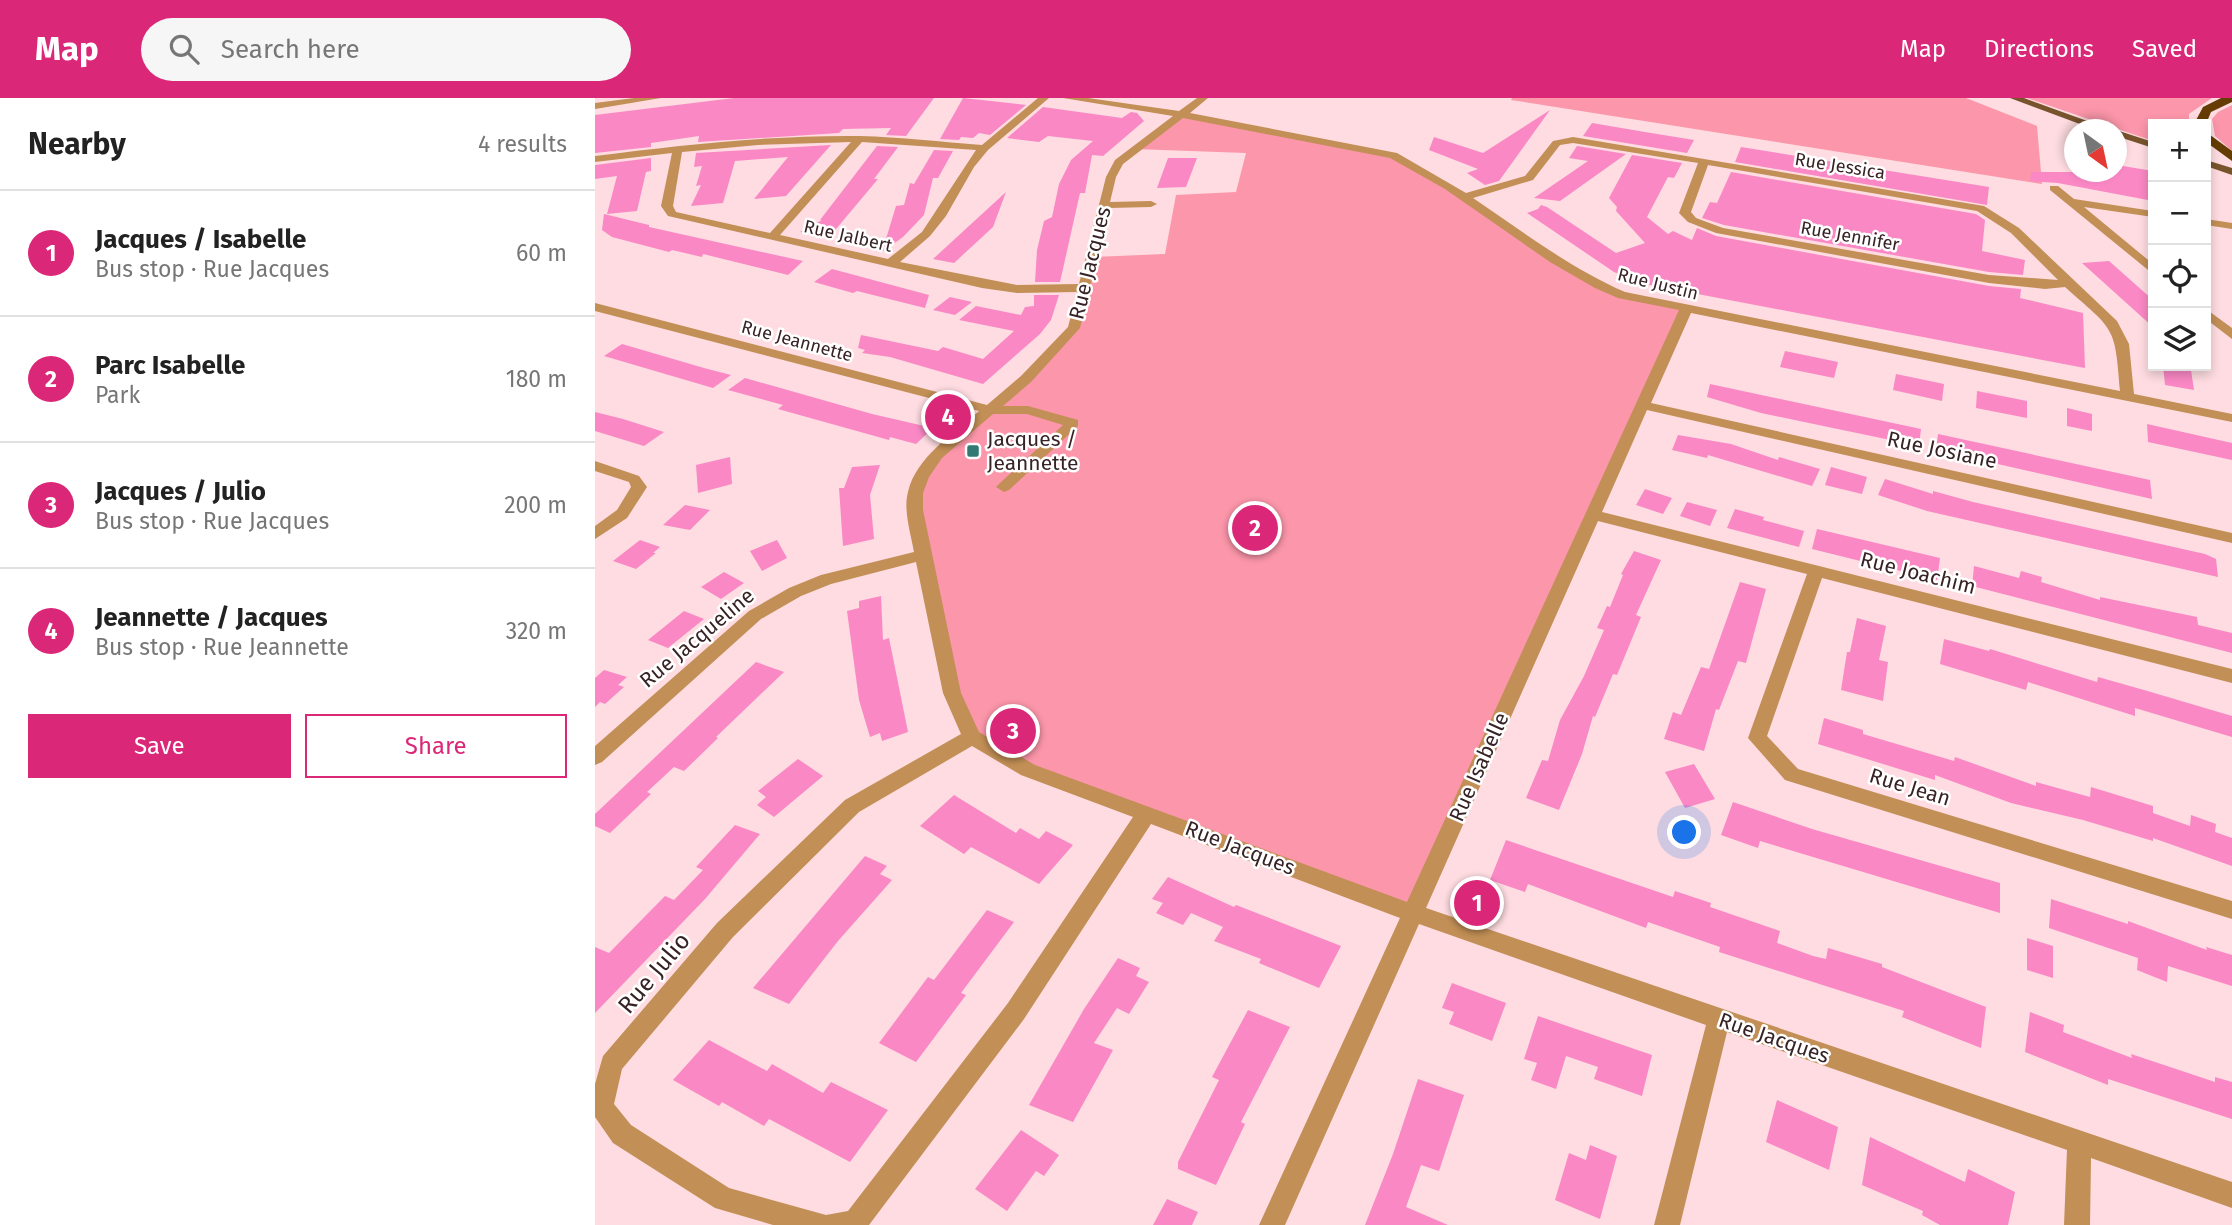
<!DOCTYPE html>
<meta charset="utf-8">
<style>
:root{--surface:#fff;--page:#f6f6f6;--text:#222;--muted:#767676;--line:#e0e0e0;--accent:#db2777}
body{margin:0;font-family:"Fira Sans",sans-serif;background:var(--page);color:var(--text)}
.controls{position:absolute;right:21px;top:21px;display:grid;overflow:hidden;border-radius:0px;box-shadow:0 4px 10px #0003}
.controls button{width:63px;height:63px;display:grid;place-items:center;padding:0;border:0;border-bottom:2px solid var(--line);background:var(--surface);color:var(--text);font:35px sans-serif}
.compass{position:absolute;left:1469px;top:21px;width:63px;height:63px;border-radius:50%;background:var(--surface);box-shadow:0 4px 10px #0003;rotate:147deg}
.you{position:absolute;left:1090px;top:735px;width:24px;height:24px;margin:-18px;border:5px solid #fff;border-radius:50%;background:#1a73e8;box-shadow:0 0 0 10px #1a73e833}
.badge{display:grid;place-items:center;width:46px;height:46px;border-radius:50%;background:var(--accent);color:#fff;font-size:23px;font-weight:700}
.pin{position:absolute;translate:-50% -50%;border:4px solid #fff;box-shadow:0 2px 7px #0006}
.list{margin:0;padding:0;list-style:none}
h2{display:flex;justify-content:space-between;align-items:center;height:91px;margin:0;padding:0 28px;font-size:30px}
h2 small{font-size:23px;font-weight:400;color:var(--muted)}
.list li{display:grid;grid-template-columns:46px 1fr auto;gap:21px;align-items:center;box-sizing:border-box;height:126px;padding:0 28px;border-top:2px solid var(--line)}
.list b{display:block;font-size:26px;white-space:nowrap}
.list p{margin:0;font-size:23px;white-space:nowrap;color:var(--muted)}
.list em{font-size:23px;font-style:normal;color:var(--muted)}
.actions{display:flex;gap:14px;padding:21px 28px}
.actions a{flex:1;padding:16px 0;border:2px solid var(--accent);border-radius:0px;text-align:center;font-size:24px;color:var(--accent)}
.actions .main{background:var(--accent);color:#fff}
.icon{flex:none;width:38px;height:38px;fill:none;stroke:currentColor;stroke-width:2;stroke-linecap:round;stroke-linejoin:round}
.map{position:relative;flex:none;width:1637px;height:1127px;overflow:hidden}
header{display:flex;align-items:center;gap:42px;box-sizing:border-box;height:98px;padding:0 35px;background:var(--accent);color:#fff}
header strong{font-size:33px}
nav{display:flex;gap:38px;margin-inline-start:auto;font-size:24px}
.search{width:490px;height:63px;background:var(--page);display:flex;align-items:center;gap:18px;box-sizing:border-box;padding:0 24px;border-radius:38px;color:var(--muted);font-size:26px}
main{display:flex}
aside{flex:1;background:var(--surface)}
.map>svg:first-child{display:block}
.green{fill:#fc96aa}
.building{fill:#fa88c5}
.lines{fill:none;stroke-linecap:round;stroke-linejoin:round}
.minor{fill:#c28f56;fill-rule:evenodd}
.major{fill:#78542d;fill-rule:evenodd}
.highway{fill:#653d03;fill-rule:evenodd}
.poi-dot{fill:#317973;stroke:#fff;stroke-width:2.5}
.labels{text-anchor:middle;stroke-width:5;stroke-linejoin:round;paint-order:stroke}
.far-street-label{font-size:18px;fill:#372326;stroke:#fff}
.street-label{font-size:21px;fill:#372326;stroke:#fff}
.poi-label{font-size:21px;fill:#372326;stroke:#fff;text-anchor:start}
.near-street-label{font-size:24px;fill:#372326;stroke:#fff}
</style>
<header>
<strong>Map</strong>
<div class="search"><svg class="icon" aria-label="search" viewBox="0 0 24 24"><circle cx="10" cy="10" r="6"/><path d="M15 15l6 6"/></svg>Search here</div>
<nav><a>Map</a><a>Directions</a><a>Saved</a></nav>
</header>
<main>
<aside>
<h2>Nearby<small>4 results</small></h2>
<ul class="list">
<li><span class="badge">1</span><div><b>Jacques / Isabelle</b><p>Bus stop · Rue Jacques</p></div><em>60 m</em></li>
<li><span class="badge">2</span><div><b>Parc Isabelle</b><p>Park</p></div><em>180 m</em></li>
<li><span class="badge">3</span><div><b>Jacques / Julio</b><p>Bus stop · Rue Jacques</p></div><em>200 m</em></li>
<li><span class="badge">4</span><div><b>Jeannette / Jacques</b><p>Bus stop · Rue Jeannette</p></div><em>320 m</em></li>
</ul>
<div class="actions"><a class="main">Save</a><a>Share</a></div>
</aside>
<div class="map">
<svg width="1637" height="1127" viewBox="0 0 1637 1127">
<rect width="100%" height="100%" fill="#fedce1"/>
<path class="green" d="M917,0H1371L1442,28L1447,86L916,2Z
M1432,0H1617L1594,16V26H1558V43Z
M1637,7V53L1620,38L1617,21L1623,14Z
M584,15L802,61L855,90L997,185L1091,211L818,815L433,672L377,639L328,457L327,378L479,230L498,159L570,156L581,97L641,94L651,55L539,51Z"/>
<path class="building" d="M139,0H339L311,38L291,37L296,30L248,31L244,35L103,44L104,38L56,45V49L0,55V17Z
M368,0L396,3L431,7L395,37L384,35L378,40L366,39L364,42L345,41Z
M448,9L527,20L536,14L542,15L549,23L508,58L497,57L490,95H485L465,184H440L442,152L449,123L457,119L464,86L476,62L498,43L453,38L444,44L412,40Z
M955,12L904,83L890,87L872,75L883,71L834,52L839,39L888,55Z
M997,25L1050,34L1099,42L1092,55L988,38Z
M236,47L191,98L159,101L193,59L140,63L128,105L96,108L106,87L101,88L107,68L99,69L101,55Z
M282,48L303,49L279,81H283L236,137L205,134L227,122H225Z
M982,48L1031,56L965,103L939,100L993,63L974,60Z
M1146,49L1394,89L1392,107L1140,64Z
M339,52L358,53L343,80H338L329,117L308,139L287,154L301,108L309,107L315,85L319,86Z
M1037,57L1087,65L1079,80L1073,79L1052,119L1073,136L1078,133L1097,142L1102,130L1121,138L1394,188L1426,191L1425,200L1488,215L1490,270L1045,185L1019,174L932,115L943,111L946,107L952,109L1021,155L1050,145L1021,113L1022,109L1014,100Z
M56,60V73L51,74L42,113L12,116L22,78L0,81V67Z
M573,60H602L591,89L562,90Z
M1522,67L1558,73V103L1463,85L1435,83L1436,74H1522Z
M1136,74L1381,116L1390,122L1387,153L1430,162L1428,177L1394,174L1129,127L1107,120L1115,104L1122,105Z
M411,94L398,129L359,165L338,161Z
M9,116L54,127V129L208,163L193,177L108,156L107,159L77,152L74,154L17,139L7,132Z
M1514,163L1558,202V229L1487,165Z
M237,171L334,197L330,210L262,193L258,195L219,184Z
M439,197H464L456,222L445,236L388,286L295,259L267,255L270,252L263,250L266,237L343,253L348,249L388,261L419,233L364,222L381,208L426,217L430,209L439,208Z
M355,199L377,204L360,217L338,212Z
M27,246L109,270L136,277L118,290L9,258Z
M1190,253L1243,264L1239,280L1185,269Z
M1568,268L1596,272L1599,292L1570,287Z
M1301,276L1349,286L1347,303L1298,292Z
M150,280L277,316L338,330L321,346L295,339L294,342L183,311L188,307L133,292Z
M1115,286L1326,331L1324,348L1166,315L1112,299Z
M1382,293L1432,303V320L1381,310Z
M1472,310L1497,316V333L1472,328Z
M0,314L28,321L69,334L49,348L0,333Z
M1552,326L1637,345V362L1553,344Z
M1343,336L1555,382L1557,401L1341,352Z
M1083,337L1136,346L1183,362L1184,359L1225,371L1217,388L1113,357L1112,360L1077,352Z
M135,359L137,386L103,395L101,367Z
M285,367L275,397L279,441L248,448L244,390H249L257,369Z
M1236,369L1272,379L1267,396L1230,387Z
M1290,381L1338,396V393L1378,404L1610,456L1621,461L1623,479L1332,413L1283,397Z
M1050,391L1077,400L1068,416L1041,407Z
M1092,404L1122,412L1115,428L1085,418Z
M90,407L115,412L95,432L68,427Z
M1140,411L1169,419L1168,422L1209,433L1204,449L1132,430Z
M1222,431L1345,460L1342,482L1217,451Z
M45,442L65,449L58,455H61L41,471L18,463Z
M182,442L192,460L167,473L155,453Z
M1039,453L1066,462L1041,517L1046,519L1022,577L1018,576L1000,619L998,618L987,656L964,712L931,700L947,662L953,663L965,622L989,578L1009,532L1002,530L1012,508L1015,509L1028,477L1026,476Z
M1379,468L1424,480L1426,473L1447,479L1446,484L1505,502V499L1602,519L1603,527L1637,535V555L1377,488Z
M129,474L149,485L126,501L106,489Z
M1145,484L1171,491L1151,565L1143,563L1124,612L1121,611L1109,653L1069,641L1078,614L1086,617L1106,569L1114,571Z
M286,498L288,542L294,540L313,634L287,643L285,635L275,639L264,602L252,513L264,510V503Z
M89,513L109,521L73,550L53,542Z
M1262,520L1291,528L1284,562L1293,564L1288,603L1246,592L1252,554H1255Z
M1349,541L1394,553L1395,551L1502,584L1503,579L1549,592L1637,618V639L1540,610V618L1433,584L1431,592L1345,566Z
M161,564L189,574L121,639L123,640L89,673L79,669L52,694L56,696L15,735L0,728V716Z
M9,572L32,579L23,587L29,589L10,606L5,604L0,609V580Z
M1229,620L1268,632V636L1359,663L1360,659L1441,688V684L1495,699L1496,689L1558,708V715L1595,728L1596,717L1621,726L1620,734L1637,740V768L1558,740V743L1488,722L1416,705L1340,677V682L1223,646Z
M203,661L228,678L179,719L162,707L171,699L163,693Z
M1099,666L1120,701L1090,710L1070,674Z
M359,697L421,735L425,730L444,741L451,733L478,747L444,786L376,749L369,756L325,728Z
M1138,704L1217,731L1405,785V815L1165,743L1163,750L1126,737Z
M140,727L165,736L110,801L0,915V849L14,855L70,798L79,802L108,772L101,769Z
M911,742L1078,799L1080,793L1116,805L1115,809L1185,833L1182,845L1218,858L1231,861L1233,850L1287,866V869L1391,909L1386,950L1307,919L1309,913L1124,854L1125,849L1053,824L1051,830L933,786L930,794L895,782Z
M270,758L292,768L285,776L297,782L243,843L194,906L158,890Z
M573,779L639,809L641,807L746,848L724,890L664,865L666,861L619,843L628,829L596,815L588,827L561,815L568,805L557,801Z
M1456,801L1533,826V823L1612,852L1611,849L1637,857V888L1573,868L1572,884L1542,872L1543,860L1454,830Z
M392,812L419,824L366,895L371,897L321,964L284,945L333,879L339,882Z
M1432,840L1458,848V880L1432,872Z
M523,860L545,870L541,878L554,884L534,916L522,910L499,945L518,952L478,1024L434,1007L489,911Z
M857,885L911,905L897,943L854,926L859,914L847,910Z
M653,912L695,929L646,1024L650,1026L621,1087L583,1071V1064L624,982L617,979Z
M1435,914L1469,927L1468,934L1537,960L1536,956L1620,984V979L1637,984V1021L1513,981V987L1430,954Z
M943,918L1057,957L1047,998L999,981L1003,969L971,958L961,991L936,982L942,965L929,961Z
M114,942L172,973L177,966L228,995L236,984L293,1012L255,1064L174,1021L169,1028L127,1004L124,1008L78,982Z
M823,981L869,997L844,1073L826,1067L811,1109L853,1127H770L798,1056Z
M1182,1002L1243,1029L1234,1072L1171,1044Z
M426,1032L464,1057L449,1078L441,1073L412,1113L380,1091Z
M1275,1039L1370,1084L1373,1071L1420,1094L1413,1127H1345L1327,1117L1328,1113L1267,1087Z
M995,1047L1022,1058L1005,1121L960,1102L974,1055L991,1062Z
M572,1101L603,1114L597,1127H558Z"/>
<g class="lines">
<path class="minor" d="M39,0H66L0,11V5Z
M443,0H454L393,52L379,69L351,118L335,138L305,164L422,187L484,186L511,79L520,62L578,18L468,0H493L584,13L602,0H613L595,15L802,55L871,95L930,78L958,43L978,39L1389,108L1424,130L1522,223L1534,246L1539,296L1637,316V324L1096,215L1056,305L1637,435V445L1052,312L1007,414L1637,571V585L1227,480L1172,638L1203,671L1637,803V821L1190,682L1153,640L1212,476L1003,423L831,810L1637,1084V1110L1496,1060L1495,1127H1469L1472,1052L1132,934L1085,1127H1059L1111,927L824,826L690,1127H664L805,820L556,726L429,921L274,1127H178L120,1110L18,1045L0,1019V986L8,958L122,825L250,702L366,636L348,595L321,464L236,486L206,498L166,521L7,664L0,667V648L154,513L194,490L226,477L319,454C316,436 308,412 313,394C321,359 359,335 384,313L0,213V205L392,307L426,278L473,229L482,194L422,195L387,190L73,118L66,108L77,55L0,64V58C88,47 176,37 265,38C305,39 346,44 387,47ZM588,20L795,60L850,91L955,164L1000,190L1023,200L1084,212L812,804L440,667L384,634L366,595L328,412V395L334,379L347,360L398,316H432L468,327L404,386L401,389L409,394L414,392L483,328V322L433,308H408L436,284L485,230L514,110L556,109L562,106L556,103L515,104L521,79L528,66ZM256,44L175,135L81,114L78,108L87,54L163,47ZM267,44L381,52L327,134L293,161L185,137ZM978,45L1103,65L1084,115L1093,124L1121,135L1394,185L1450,191L1470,189C1519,233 1520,226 1525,293L1030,194C975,170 928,134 878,100L938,82L965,47ZM1113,67L1382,113L1416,135L1463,182L1394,177L1128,130L1101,120L1096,114ZM377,648L426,677L538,719L413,905L253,1113L231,1117L134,1090L36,1027L19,1006L27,971L138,839L264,714Z
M1455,88H1463L1479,101L1558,113V119L1489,109L1558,166V176L1455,92Z
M1611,121L1637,125V131L1611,127Z
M1611,211L1637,230V241L1611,221Z
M0,363L44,378L52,389L32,420L0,441V428L22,412L36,389L34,384L0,373Z"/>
<path class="major" d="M1415,0H1429L1517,32H1501Z
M1521,32L1558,44V50L1521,38Z
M1611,62L1637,70V77L1611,68Z"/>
<path class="highway" d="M1626,0H1637V4L1616,14L1611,26H1599L1608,9Z
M1611,34L1637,53V63L1611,44Z"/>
</g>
<rect class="poi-dot" x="371" y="346" width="14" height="14" rx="3.5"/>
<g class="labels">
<g class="far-street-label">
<text transform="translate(1245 68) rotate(9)" y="6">Rue Jessica</text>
<text transform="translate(253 138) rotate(13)" y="6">Rue Jalbert</text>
<text transform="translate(1255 138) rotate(10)" y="6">Rue Jennifer</text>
<text transform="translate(1063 186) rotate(14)" y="6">Rue Justin</text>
<text transform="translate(202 243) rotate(15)" y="6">Rue Jeannette</text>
</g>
<g class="street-label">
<text transform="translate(495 165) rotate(-76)" y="7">Rue Jacques</text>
<text transform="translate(1347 352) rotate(12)" y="7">Rue Josiane</text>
<text transform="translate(1323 475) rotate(14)" y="7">Rue Joachim</text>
<text transform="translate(102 540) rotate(-40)" y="7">Rue Jacqueline</text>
<text transform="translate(884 669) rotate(-66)" y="7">Rue Isabelle</text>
<text transform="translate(1315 689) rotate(17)" y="7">Rue Jean</text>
<text transform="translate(645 750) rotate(21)" y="7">Rue Jacques</text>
<text transform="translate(1179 940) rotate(19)" y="7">Rue Jacques</text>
</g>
<g class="poi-label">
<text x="392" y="348">Jacques /<tspan x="392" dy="24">Jeannette</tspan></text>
</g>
<g class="near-street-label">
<text transform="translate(59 875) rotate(-50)" y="8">Rue Julio</text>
</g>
</g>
</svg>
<div class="controls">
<button>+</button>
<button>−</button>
<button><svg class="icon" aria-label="locate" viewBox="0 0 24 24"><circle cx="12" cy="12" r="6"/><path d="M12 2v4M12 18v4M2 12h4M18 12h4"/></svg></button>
<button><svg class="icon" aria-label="layers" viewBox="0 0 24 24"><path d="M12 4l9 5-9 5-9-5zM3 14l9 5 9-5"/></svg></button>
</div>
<svg class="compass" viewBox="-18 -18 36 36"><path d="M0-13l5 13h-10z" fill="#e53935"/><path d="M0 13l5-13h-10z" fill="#767676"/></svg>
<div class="you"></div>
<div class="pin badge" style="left:882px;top:805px">1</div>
<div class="pin badge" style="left:660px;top:430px">2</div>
<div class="pin badge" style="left:418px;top:633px">3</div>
<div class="pin badge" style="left:353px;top:319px">4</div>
</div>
</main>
